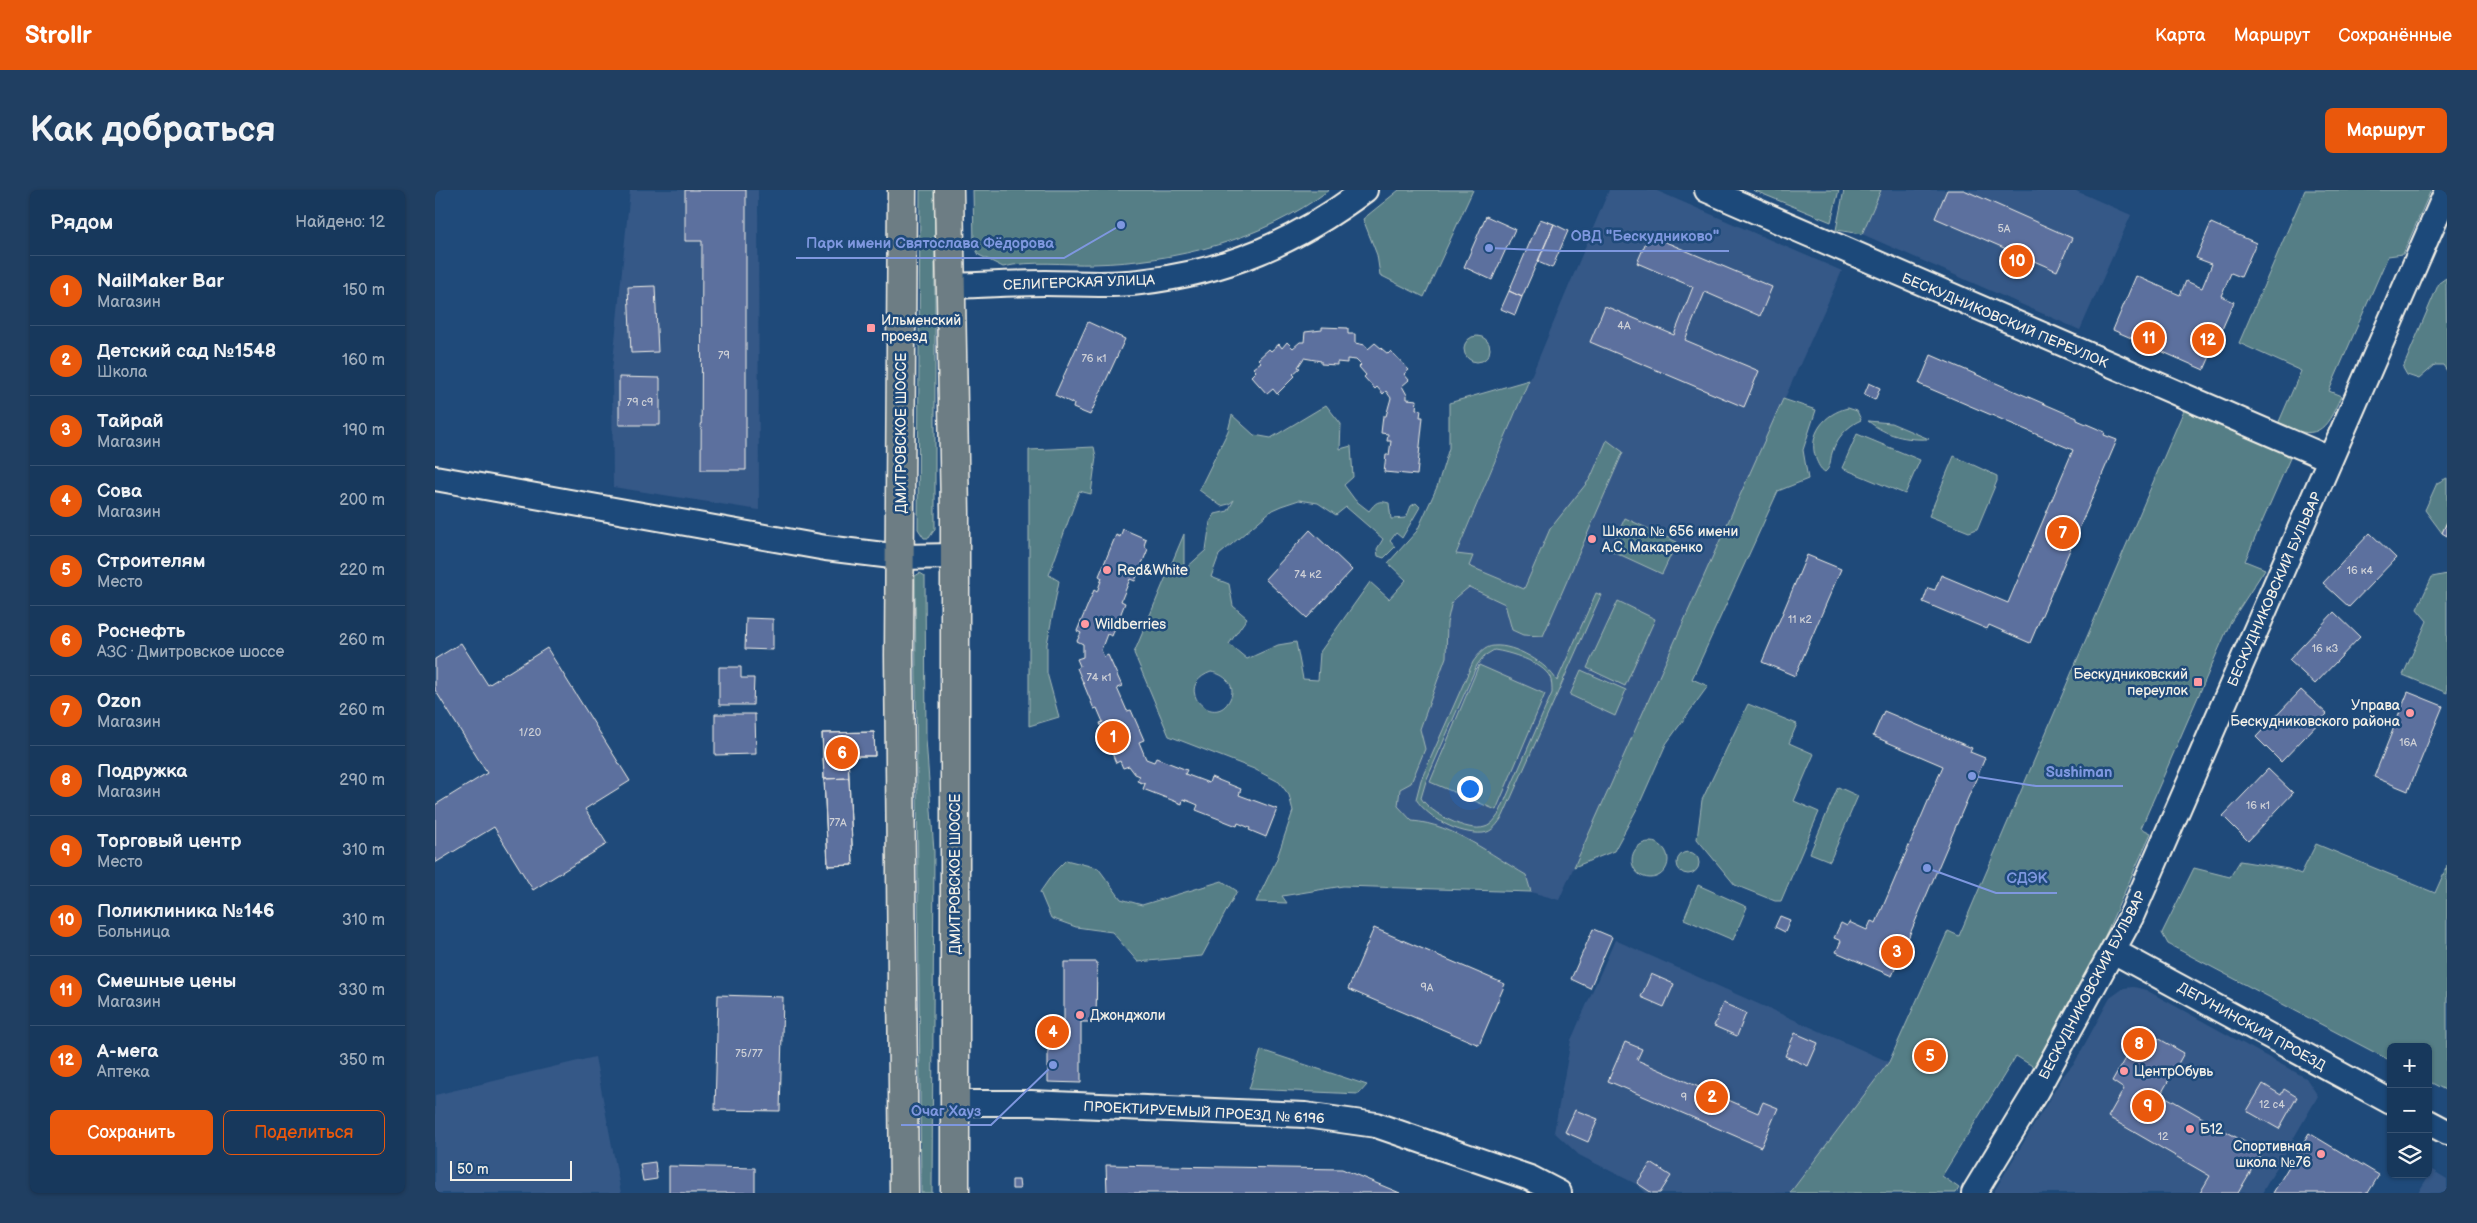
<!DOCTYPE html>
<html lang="ru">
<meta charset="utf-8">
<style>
:root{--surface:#17385c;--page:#203f62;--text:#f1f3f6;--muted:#9eacbb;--line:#365272;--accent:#ea580c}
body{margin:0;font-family:"Balsamiq Sans",sans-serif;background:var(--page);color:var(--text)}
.controls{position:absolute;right:15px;bottom:15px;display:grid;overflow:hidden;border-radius:8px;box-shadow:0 1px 4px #0004}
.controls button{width:45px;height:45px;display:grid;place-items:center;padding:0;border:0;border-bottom:1px solid var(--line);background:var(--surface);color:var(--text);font:25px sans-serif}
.scale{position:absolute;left:15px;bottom:12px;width:122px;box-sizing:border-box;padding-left:5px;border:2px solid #f4f1e8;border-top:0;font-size:14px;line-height:18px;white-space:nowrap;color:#f4f1e8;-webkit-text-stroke:4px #1f4a7a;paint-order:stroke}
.you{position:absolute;left:1034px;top:598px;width:18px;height:18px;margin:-12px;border:4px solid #fff;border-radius:50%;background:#1a73e8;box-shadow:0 0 0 8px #1a73e833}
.badge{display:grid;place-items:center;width:32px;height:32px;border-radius:50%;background:var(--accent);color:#fff;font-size:16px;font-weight:700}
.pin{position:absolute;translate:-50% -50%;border:2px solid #fff;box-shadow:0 1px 5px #0006}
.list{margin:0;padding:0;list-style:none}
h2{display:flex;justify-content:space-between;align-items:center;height:65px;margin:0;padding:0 20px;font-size:21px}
h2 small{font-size:16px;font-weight:400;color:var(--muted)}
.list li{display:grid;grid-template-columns:32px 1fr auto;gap:15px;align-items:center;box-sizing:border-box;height:70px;padding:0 20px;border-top:1px solid var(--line)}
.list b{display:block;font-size:19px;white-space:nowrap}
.list p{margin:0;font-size:16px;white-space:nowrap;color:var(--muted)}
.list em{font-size:16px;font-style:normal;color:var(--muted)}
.actions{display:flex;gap:10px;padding:15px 20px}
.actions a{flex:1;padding:11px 0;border:1px solid var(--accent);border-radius:8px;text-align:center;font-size:18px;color:var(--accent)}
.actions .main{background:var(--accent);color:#fff}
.icon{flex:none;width:28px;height:28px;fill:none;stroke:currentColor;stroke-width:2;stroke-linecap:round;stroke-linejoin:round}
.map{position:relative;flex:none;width:2012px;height:1003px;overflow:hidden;border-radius:8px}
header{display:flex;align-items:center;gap:30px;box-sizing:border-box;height:70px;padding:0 25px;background:var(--accent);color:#fff}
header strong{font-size:24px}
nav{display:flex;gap:28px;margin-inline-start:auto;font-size:18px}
.intro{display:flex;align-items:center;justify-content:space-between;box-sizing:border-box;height:120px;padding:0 30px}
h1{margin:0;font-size:35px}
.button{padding:12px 22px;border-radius:8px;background:var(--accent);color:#fff;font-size:18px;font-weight:700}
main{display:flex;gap:30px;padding:0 30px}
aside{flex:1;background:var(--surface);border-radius:8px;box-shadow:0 1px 4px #0004}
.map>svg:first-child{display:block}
.built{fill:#355887}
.green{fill:#547e86;stroke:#a4b8b7;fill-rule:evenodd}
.building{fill:#5c6f9e;stroke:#f4f1e8}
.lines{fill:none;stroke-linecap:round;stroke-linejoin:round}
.minor-casing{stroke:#f4f1e8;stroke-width:28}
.major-casing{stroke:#f4f1e8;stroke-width:31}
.minor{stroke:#1f4a7a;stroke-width:24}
.major{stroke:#6d7d84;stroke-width:28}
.poi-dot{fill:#ff9aa2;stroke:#1f4a7a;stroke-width:2}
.labels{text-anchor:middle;stroke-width:5;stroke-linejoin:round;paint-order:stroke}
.number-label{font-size:11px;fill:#ced0d6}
.street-label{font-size:14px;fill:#f4f1e8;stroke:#1f4a7a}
.poi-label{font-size:14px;fill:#f4f1e8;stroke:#1f4a7a;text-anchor:start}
.leader{fill:none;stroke:#7e97df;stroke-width:2}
.callout-dot{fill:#7e97df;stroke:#1f4a7a;stroke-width:2}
.callout-label{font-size:15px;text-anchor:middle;font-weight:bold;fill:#7e97df;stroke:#1f4a7a;stroke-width:5;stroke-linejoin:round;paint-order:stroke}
</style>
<header>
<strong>Strollr</strong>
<nav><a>Карта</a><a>Маршрут</a><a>Сохранённые</a></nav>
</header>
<div class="intro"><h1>Как добраться</h1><a class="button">Маршрут</a></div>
<main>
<aside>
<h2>Рядом<small>Найдено: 12</small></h2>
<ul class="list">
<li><span class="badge">1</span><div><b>NailMaker Bar</b><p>Магазин</p></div><em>150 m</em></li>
<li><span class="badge">2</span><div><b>Детский сад №1548</b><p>Школа</p></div><em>160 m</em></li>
<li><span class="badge">3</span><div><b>Тайрай</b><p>Магазин</p></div><em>190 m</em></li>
<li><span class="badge">4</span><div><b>Сова</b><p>Магазин</p></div><em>200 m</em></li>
<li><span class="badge">5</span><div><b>Строителям</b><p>Место</p></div><em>220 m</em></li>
<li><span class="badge">6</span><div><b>Роснефть</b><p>АЗС · Дмитровское шоссе</p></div><em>260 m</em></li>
<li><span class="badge">7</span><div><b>Ozon</b><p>Магазин</p></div><em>260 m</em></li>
<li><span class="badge">8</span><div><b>Подружка</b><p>Магазин</p></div><em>290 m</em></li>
<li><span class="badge">9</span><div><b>Торговый центр</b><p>Место</p></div><em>310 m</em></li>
<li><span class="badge">10</span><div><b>Поликлиника №146</b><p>Больница</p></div><em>310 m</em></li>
<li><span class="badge">11</span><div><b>Смешные цены</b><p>Магазин</p></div><em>330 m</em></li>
<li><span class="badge">12</span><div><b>А-мега</b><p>Аптека</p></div><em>350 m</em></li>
</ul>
<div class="actions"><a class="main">Сохранить</a><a>Поделиться</a></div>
</aside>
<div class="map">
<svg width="2012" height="1003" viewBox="0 0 2012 1003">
<rect width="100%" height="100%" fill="#1f4a7a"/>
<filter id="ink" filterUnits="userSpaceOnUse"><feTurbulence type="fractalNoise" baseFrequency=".02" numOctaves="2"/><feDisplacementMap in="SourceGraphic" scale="10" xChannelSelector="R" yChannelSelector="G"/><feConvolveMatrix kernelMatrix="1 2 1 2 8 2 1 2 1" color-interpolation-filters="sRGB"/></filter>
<g filter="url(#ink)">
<path class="built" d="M195,0H323L324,320L178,297L177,181Z
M1174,0H1220L1407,81L1124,710L1096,702L908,696L1003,409Z
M1446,0H1639L1696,25L1645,140L1427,44Z
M1180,750L1454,872L1355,1003H1211L1201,994L1144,965L1119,942L1136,850Z
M1699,797L1711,800L1871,888L1883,906L1827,1003H1558L1629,885L1640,872L1675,808L1689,798Z
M160,867L186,1003H0V905Z
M1997,980L2012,989V1003H1983Z"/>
<path class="green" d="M485,0H500V339L494,348H489L483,339Z
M538,0H894C828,50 740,72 659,74C629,75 597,70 568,77L544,65L539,56Z
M964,0H1038L989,107L945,85L942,65L928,29Z
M1318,0H1404L1396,32Z
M1409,0H1446L1427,44L1401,40Z
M1870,0H1996L1968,64L1953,66L1894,201L1906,206C1890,243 1882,251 1843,234L1866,181L1804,153Z
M2011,88L2012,181L2008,175H2000L1984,189L1972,185L1968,178L2004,93Z
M1029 159a13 13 0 1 1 26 0a13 13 0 1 1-26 0Z
M1094,190L1021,364L1038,366L1034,376L1089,399L1115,339L1155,289L1172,250L1188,262L1108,446L1088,445L1077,440L1070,414L1034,397L1017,411L1012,433L1011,467L985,539L990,559L976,593L965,599L963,616L977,631C1018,634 1056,665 1091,685L1096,702L908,696L847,706L852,713L821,712L841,671L858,621L854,605L844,592L819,579L734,546L699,463L749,344V380L771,360L775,332L780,324L793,321L799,310L794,314L786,316L764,300L793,241L797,225L819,245L836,248L891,215L906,234L905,259L916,256L918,287L909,295L920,310L934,321C941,312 943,310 954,313L956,329L971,328L976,316L981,313L985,317L967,348L961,343L955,351L960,357L949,368L943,366L942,359L948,349L911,317L901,325L883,313L864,310L846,316L837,320L784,365L776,387L794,394L798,416L812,428L794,454L812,469L843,455L861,452L868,489L883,490L885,462L935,392L954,409L971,390L953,373L982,341L1002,297L1014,258V213ZM776,482C789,484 802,495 795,509C780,541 735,497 776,482Z
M1348,209L1381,220L1368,260L1373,289L1343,301L1257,489L1273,496L1231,554L1204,615L1179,661L1139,677Z
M1413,218L1422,221L1426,230C1412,236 1401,249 1397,263C1395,270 1396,277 1390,282C1385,279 1383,274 1381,269C1372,244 1390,223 1413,218Z
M1749,220L1849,263L1855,268L1810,371L1830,379L1795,433L1706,638L1716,643L1660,768L1599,877L1581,866L1507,986L1524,998L1521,1003H1355L1454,872L1513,741L1524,746Z
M1433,231L1456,233L1494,249C1470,250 1452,246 1433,231Z
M1422,244L1485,270L1470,304L1407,278Z
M659,257L661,267L656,304L644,301L614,385L624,391L612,454V483L624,527L594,536V260Z
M1519,266L1562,286V291L1542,339L1534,342L1494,326Z
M2012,288V332L2007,343L1990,320L2002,293Z
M1190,328L1242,352L1227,384L1175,360Z
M485,383L490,386L491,549L499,662L497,1003H486L480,386Z
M2012,384V503L1968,485L1992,431L1982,419L1997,387Z
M1161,403L1166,405L1068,626C1063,633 1058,642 1048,643C1024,645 993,628 981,609L986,590L1038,472C1043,465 1050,456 1059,456C1080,454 1113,474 1122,491ZM1059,460C1074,462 1107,472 1115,487C1117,492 1117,498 1117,503L1064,624C1060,629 1057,635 1050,637C1033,643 995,623 986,608L991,591L1042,475L1049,466Z
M1183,411L1220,429L1190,496L1152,478Z
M1044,475L1110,504L1061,620L995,592Z
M1146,480L1191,500L1180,526L1135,505Z
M1313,514L1362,534L1354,553L1379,564L1359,611L1384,622L1346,711H1340L1300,695L1262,649L1267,610Z
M1403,597L1423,606L1395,671L1375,663Z
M1197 670a18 18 0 1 1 36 0a18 18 0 1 1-36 0Z
M1881,654L2000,703L2012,676V901L1993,891V857H1956V871L1733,754L1727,743L1759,678L1795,687L1805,671L1853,679L1866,684Z
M1242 673a11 11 0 1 1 22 0a11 11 0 1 1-22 0Z
M631,670L663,678L686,709L707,715L787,691L802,701L767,766L703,772L677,742L641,737L616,728L605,702L619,682Z
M1263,695L1312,717L1298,750L1249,729Z
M826,860L932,895L924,904L814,899Z"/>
<path class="building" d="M250,0H311V280H266L267,51H250Z
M1512,0H1529L1637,48L1622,81L1500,28Z
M1051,26L1080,39L1057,90L1029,77Z
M1105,29L1119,34L1087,107L1074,101Z
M1776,33L1821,53L1806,87L1796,83L1786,106L1799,112L1769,180L1678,140L1701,86L1745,105L1751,91L1767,98L1777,74L1761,68Z
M1119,34L1133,41L1117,78L1103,72Z
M1214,45L1337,97L1325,126L1270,102L1250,150L1324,181L1309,217L1155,152L1170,116L1239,145L1258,97L1202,73Z
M220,96L223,162L196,163L193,97Z
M1074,101L1087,107L1080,125L1066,119Z
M653,132L690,149L655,225L638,218L639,214L620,205Z
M887,137L913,138V144H920V153L930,155L933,159L940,153L953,164L956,161L974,180L969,184L974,190L967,196L972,205V209L982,210L981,219L986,220L985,227H988L982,285L949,282L951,265H954L956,251H952L953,244L946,243L948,226H951L956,208L951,201L948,204L942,197L940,199L929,187L931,185L924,177L926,175L921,170L912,169V173L902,172V175L886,174V171L869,168L863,177L865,178L858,184L860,186L842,204L838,199L832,204L816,186L821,181L818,178L826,172L823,169L834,159L836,161L844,154L847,158L852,152L858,158L865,152H869L870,142L887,140Z
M1496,165L1642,228V230L1670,242L1669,245L1682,250L1595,453L1554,435L1552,439L1488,412L1493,398L1500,400L1506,385L1573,413L1638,260L1484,194Z
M184,187L225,188V235H184Z
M1434,193L1445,198L1440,210L1429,205Z
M2012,332V346L2007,343Z
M688,339L711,349L709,356L713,359L700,391L695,389L686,411L690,413L677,446L672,444L666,460L669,467L673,465L687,496L682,498L692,521L696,520L709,550L704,552L711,569L719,572L721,568L752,580L750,584L774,593L776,587L806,599L804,605L842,619L831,647L814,640L815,638L803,633L802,636L761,620L763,615L756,612L748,609L747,614L708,599L710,594L702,591L705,586L700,584L694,576L688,578L685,571L681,573L665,533L668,532L662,518L659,519L642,478L645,476L642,469L648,467V454L642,451L646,443L642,441L659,400L662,402L667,388L664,386L681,345L685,347Z
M875,340L917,380L872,428L830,389Z
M1935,343L1961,368L1914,417L1888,393Z
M1372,365L1406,379L1360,486L1327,472Z
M1899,422L1925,447L1880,494L1854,470Z
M311,428L338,429V460L310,459Z
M26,453L53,495L112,458L195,591L150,619L172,654L98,700L59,637L0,673V615L52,583L0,500V469Z
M284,477H306V488H319L318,515H284Z
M1866,500L1892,524L1846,572L1821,547Z
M1973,502L2008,516L1973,601L1939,587Z
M1449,521L1537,558L1535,562L1550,568L1457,786L1401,762L1406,751L1399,748L1406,733L1412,736L1414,732L1432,740L1436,731L1441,733L1508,576L1438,546Z
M280,524H320L321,564L280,565Z
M439,542L440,566H413L414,588L389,589L387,543Z
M439,542L440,566H413L418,675L393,676L387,543Z
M1833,579L1858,603L1813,651L1788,626Z
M414,588L418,675L393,676L389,589Z
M1345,726L1355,730L1350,742L1340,737Z
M939,738L1070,794L1044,855L913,799Z
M1158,739L1177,747L1155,798L1136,789Z
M629,772H662L661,832H646V893L613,892V830H629Z
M1216,784L1239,794L1229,817L1206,807Z
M283,805L348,807L345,921L280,920Z
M1288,813L1311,823L1302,846L1279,836Z
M1707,839L1749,863L1726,904L1827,962L1803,1003H1765L1775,986L1673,927L1689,899L1677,891Z
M1360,843L1383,853L1373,876L1350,866Z
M1190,852L1207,859L1202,870L1323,923L1328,912L1343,918L1326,957L1173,891Z
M1828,894L1846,905L1849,899L1862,907L1844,939L1812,921Z
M1140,920L1163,929L1153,952L1130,942Z
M1874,943L1944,985L1933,1003H1838Z
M220,972L222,989L208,991L205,974Z
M1216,973L1236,986L1225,1003H1217L1202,993Z
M671,975L907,979L965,1003H672Z
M234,976L320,978V1003H234Z
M577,990H584L585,999H577Z"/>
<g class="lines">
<g class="minor-casing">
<path id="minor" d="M1272,0L1895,269
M515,96C547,95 579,93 610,93C642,93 674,96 705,92C792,82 861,52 930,0
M0,288L391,358L465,367L520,366
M1678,761L1956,912
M521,913H596L870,925L941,935L1095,988L1124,1003
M1993,932L2012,942
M1539,1003L1601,901L1696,727L2012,1"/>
</g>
<g class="major-casing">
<path id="major" d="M467,0L464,466L469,1003
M514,0L520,322V1003"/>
</g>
<use href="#minor" class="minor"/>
<use href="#major" class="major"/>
</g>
</g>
<g class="poi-dot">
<rect x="431" y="133" width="10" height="10" rx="2.5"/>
<circle cx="1157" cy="349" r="5"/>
<circle cx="672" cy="380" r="5"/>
<circle cx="650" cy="434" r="5"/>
<rect x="1758" y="487" width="10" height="10" rx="2.5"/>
<circle cx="1975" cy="523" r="5"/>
<circle cx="645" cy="825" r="5"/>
<circle cx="1689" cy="881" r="5"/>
<circle cx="1755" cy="939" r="5"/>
<circle cx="1886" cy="964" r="5"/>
</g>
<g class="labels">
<g class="number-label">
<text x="1569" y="42">5А</text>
<text x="1189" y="139">4А</text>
<text x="289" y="169">79</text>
<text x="659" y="172">76 к1</text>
<text x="205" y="216">79 с9</text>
<text x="1925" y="384">16 к4</text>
<text x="873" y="388">74 к2</text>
<text x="1365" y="433">11 к2</text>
<text x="1890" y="462">16 к3</text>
<text x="664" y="491">74 к1</text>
<text x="95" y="546">1/20</text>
<text x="1973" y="556">16А</text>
<text x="1823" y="619">16 к1</text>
<text x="403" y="636">77А</text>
<text x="992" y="801">9А</text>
<text x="314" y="867">75/77</text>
<text x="1249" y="911">9</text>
<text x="1837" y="918">12 с4</text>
<text x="1728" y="950">12</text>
</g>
<g class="street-label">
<text transform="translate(644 92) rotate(-2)" y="5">СЕЛИГЕРСКАЯ УЛИЦА</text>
<text transform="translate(1570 130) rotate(23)" y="5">БЕСКУДНИКОВСКИЙ ПЕРЕУЛОК</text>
<text transform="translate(466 243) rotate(-90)" y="5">ДМИТРОВСКОЕ ШОССЕ</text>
<text transform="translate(1839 399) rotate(-66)" y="5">БЕСКУДНИКОВСКИЙ БУЛЬВАР</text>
<text transform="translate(520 684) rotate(-90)" y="5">ДМИТРОВСКОЕ ШОССЕ</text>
<text transform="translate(1657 795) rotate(-62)" y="5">БЕСКУДНИКОВСКИЙ БУЛЬВАР</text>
<text transform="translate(1817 836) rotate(29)" y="5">ДЕГУНИНСКИЙ ПРОЕЗД</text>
<text transform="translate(769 922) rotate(3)" y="5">ПРОЕКТИРУЕМЫЙ ПРОЕЗД № 6196</text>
</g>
<g class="poi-label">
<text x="446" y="135">Ильменский<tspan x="446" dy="16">проезд</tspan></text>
<text x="1167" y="346">Школа № 656 имени<tspan x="1167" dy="16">А.С. Макаренко</tspan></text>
<text x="682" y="385">Red&amp;White</text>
<text x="660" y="439">Wildberries</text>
<text x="1753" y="489" text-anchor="end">Бескудниковский<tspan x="1753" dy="16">переулок</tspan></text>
<text x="1965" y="520" text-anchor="end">Управа<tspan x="1965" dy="16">Бескудниковского района</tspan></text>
<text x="655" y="830">Джонджоли</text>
<text x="1699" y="886">ЦентрОбувь</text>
<text x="1765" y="944">Б12</text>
<text x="1876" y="961" text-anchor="end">Спортивная<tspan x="1876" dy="16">школа №76</tspan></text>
</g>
</g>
<path class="leader" d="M1054 58L1125 61H1294M686 35L629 68H361M1537 586L1601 596H1688M1492 678L1561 703H1622M618 875L556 935H466"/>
<g class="callout-dot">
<circle cx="1054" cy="58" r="5"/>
<circle cx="686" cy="35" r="5"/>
<circle cx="1537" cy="586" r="5"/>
<circle cx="1492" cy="678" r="5"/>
<circle cx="618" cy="875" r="5"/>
</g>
<g class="callout-label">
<text x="1210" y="51">ОВД "Бескудниково"</text>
<text x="495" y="58">Парк имени Святослава Фёдорова</text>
<text x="1644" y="587">Sushiman</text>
<text x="1592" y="693">СДЭК</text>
<text x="511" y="926">Очаг Хауз</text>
</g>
</svg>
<div class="controls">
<button>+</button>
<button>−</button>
<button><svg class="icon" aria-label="layers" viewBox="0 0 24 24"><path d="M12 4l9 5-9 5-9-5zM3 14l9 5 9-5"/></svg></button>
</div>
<div class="scale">50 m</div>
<div class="you"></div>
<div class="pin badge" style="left:678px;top:547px">1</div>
<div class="pin badge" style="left:1277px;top:907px">2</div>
<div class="pin badge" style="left:1462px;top:762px">3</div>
<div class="pin badge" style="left:618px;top:842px">4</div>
<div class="pin badge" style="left:1495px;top:866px">5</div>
<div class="pin badge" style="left:407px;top:563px">6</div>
<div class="pin badge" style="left:1628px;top:343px">7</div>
<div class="pin badge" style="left:1704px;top:854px">8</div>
<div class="pin badge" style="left:1713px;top:916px">9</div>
<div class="pin badge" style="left:1582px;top:71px">10</div>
<div class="pin badge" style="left:1714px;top:148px">11</div>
<div class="pin badge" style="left:1773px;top:150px">12</div>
</div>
</main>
